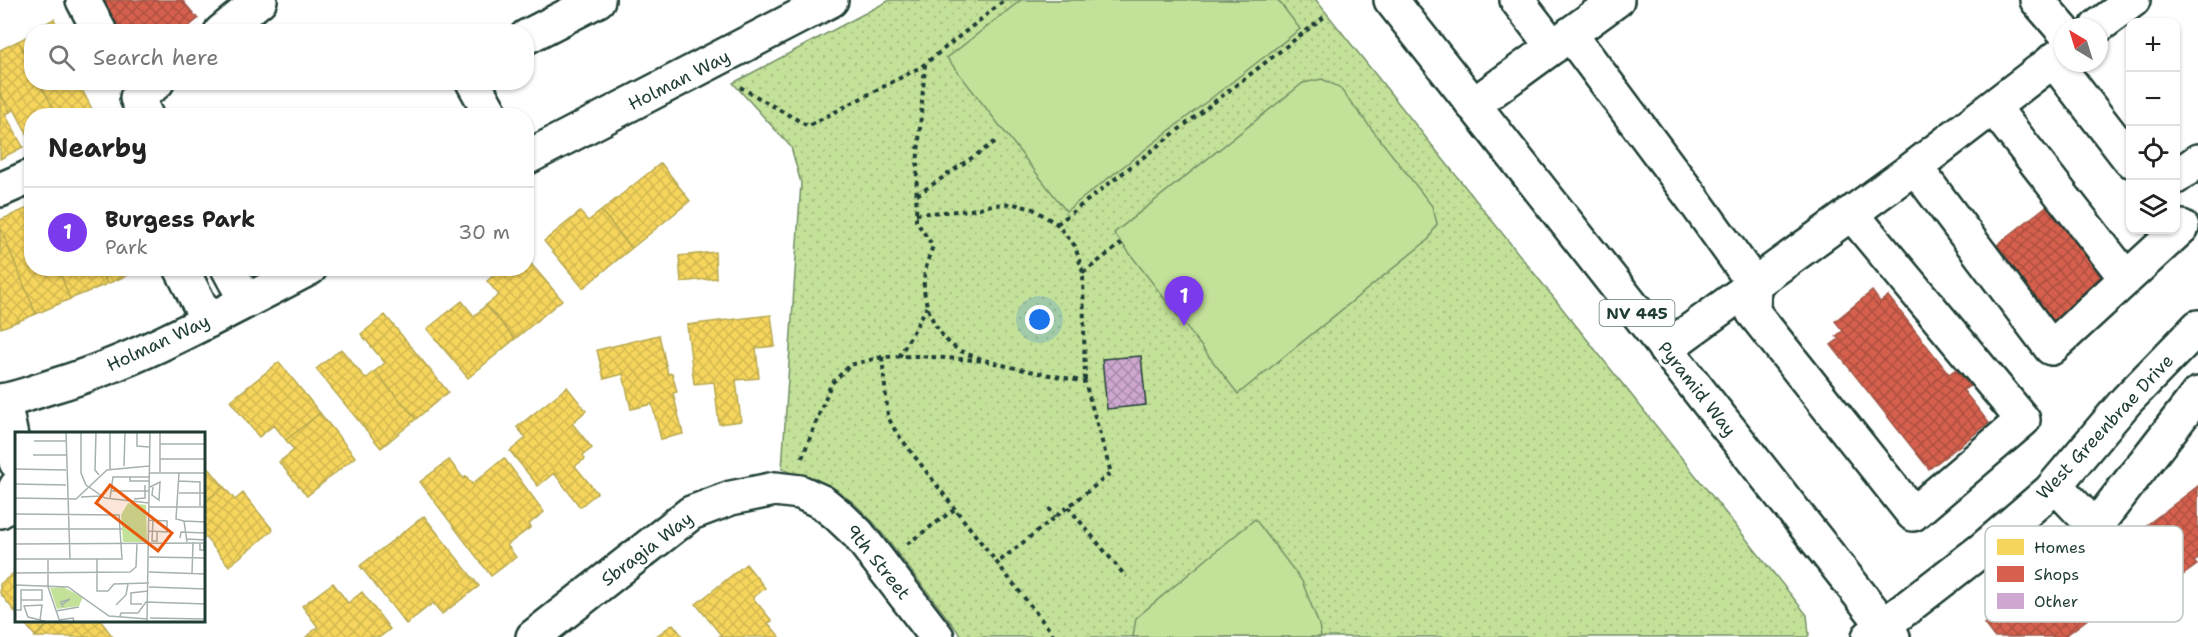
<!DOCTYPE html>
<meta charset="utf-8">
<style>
:root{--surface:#fff;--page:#f6f6f6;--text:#222;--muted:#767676;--line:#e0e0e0;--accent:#7c3aed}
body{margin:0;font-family:"Shantell Sans",sans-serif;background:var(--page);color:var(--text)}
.controls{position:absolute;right:18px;top:18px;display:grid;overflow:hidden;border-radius:12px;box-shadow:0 2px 4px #0004}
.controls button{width:54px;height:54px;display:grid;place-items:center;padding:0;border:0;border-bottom:2px solid var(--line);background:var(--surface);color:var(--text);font:30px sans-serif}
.compass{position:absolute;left:2054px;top:18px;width:54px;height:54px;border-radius:50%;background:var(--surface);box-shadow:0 2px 4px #0004;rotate:322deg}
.you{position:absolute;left:1040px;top:320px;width:21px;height:21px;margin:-15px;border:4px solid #fff;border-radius:50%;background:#1a73e8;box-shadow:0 0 0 9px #1a73e833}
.badge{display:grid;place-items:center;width:39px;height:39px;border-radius:50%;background:var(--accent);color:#fff;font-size:20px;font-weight:700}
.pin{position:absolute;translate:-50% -50px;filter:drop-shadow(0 2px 3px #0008)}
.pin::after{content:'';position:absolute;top:32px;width:21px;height:18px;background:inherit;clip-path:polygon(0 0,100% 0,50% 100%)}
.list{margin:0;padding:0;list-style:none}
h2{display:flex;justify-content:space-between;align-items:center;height:78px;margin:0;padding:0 24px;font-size:26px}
h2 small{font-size:20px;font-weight:400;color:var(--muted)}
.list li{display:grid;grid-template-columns:39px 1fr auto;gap:18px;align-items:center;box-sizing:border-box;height:90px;padding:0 24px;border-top:2px solid var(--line)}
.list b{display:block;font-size:22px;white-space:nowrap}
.list p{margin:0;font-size:20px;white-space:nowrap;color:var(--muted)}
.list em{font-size:20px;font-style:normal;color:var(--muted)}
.icon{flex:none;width:33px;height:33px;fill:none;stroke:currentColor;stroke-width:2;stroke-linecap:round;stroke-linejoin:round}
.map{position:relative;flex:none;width:2198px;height:637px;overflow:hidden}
.search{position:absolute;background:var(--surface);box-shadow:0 2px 4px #0004;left:24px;top:24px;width:510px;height:66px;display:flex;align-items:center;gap:15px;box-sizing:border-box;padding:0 21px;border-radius:24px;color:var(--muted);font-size:22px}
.panel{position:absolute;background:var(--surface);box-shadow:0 2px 4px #0004;left:24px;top:108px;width:510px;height:168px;border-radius:24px}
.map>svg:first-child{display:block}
.park{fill:url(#park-dots);stroke:#728f66;stroke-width:1.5}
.garden{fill:#c4e199;stroke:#728f66;stroke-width:1.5}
.homes{fill:url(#homes-cross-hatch);stroke:#b6a750;stroke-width:1.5}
.shops{fill:url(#shops-cross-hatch);stroke:#9f5646;stroke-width:1.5}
.building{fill:url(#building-cross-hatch);stroke:#1f3d34;stroke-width:1.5}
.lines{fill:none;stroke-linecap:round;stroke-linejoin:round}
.minor-casing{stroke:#1f3d34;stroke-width:38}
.major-casing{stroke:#1f3d34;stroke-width:38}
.path{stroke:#1f3d34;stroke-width:4;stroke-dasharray:4.5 4.5;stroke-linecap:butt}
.minor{stroke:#fff;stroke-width:33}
.major{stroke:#fff;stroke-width:33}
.labels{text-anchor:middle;stroke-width:6;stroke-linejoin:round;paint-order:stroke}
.shield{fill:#fff;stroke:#627771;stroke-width:1.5}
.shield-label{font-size:16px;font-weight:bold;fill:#1f3d34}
.street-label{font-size:18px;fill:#1f3d34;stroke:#fff}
.inset-road{fill:none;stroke:#a5b1ae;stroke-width:1.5}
.view{fill:#e8590c;fill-opacity:0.15;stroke:#e8590c;stroke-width:3}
.inset-edge{fill:none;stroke:#1f3d34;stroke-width:3}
.key{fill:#fff;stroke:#bcc5c2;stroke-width:1.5}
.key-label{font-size:16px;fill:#1f3d34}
</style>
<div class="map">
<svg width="2198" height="637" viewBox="0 0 2198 637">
<defs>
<pattern id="park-dots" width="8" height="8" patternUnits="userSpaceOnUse" patternTransform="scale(1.5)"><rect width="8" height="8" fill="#c4e199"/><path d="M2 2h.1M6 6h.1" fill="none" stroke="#a8c284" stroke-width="1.8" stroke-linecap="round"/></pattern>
<pattern id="homes-cross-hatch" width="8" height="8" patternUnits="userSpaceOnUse" patternTransform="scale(1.5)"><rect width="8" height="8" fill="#f6d55c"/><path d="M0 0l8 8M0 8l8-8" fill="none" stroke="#d2b851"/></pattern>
<pattern id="shops-cross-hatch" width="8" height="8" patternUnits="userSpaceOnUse" patternTransform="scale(1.5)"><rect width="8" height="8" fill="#d6604d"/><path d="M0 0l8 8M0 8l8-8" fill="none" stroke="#ad5041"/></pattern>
<pattern id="building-cross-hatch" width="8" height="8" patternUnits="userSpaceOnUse" patternTransform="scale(1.5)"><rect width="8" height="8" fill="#cda7cf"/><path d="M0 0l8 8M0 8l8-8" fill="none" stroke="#a689a9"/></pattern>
</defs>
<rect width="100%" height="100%" fill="#fff"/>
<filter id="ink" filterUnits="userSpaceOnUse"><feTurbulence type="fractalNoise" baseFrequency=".0167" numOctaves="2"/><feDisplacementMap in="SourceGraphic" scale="12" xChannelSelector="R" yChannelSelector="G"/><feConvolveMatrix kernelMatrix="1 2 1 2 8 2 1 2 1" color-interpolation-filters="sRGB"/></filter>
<g filter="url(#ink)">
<path class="park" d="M890,0H1316L1807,615L1809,635L1807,637H962L875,524L853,502L828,486L782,469L801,183L791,147L733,83Z"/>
<path class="garden" d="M1021,0H1278L1300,29L1066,211L947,58Z
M1322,79L1339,87L1432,206L1437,223L1429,239L1238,394L1114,233L1303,83Z
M1255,519L1302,581L1319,625L1321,637H1133L1136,618Z"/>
<path class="homes" d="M54,19L60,32H36L41,29V26Z
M32,34V67L18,41Z
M18,41L32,67V82H40L57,116H32V143L14,109L10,112L0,92V50Z
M40,82H78L93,111L84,116H57Z
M0,92L10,112L5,114L23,147L0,159Z
M661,163L690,201L632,248L601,211Z
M28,208L32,216V268H58L70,299L36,314L0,227V220Z
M601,211L632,248L583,288L544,241L580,212L588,221Z
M0,227L36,314L1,328L0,325Z
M715,252L716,278L681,282L679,256Z
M526,258L562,300L515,339L486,305L499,295L487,281L502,268H526Z
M58,268H101L107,284L70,299Z
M101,268H140V270L107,284Z
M462,301L474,316L486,305L515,339L468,378L427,329Z
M385,315L448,392L416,419L375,371L385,363L361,334Z
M771,315L775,346L756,348L759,378L736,380L741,421L719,424L714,382L694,384L687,325Z
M659,335L668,374L672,373L677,392L673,393L683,434L661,439L652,404L631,409L623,374L604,379L597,350Z
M341,349L366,379L375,371L416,419L381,448L316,369Z
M279,362L320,413L286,440L274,425L259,437L230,401Z
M567,387L586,411L572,423L592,448L583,455L585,459L575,466L597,493L580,507L554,473L538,486L510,451L526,438L517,427Z
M320,413L355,457L307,496L279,462L294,450L286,440Z
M504,458L544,512L529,524L531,527L507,545L516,557L491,576L420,482L449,460L464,479L466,476L472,484Z
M204,462L224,487L204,503Z
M224,487L235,500L243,493L273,530L229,566L204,536V503Z
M424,516L479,586L442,614L433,603L406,624L360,566Z
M746,564L765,588L753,598L772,621L768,623L780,637H718L721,635L696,604Z
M16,571V613L0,593V584Z
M333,583L348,603L362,592L390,629L380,637H306L318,627L302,606Z
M22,620H54L35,636Z
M54,620H100L113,637H35Z
M673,624L683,637H655Z"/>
<path class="shops" d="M93,0H182L198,19L182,32H114Z
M2049,204L2110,281L2049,329L1988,252Z
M1872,291L1880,302L1888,296L1949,374L1956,369L1970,386L1963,390L1989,423L1929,469L1831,345L1839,339L1836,336L1843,331L1835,321Z
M2198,486V559L2194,562L2197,565L2179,578L2177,575L2168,582L2136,541L2139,540L2135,534Z
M2087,527L2131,586L2064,637H1994L1984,624L2015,601L2005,589Z"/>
<path class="building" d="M1141,356L1146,405L1107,409L1102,359Z"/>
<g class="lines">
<g class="minor-casing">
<path id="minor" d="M83,0L100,32
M1517,0L1553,47
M2037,0L2063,30
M2097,27L2133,0
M221,32L260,0
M1570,34L1693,199L1754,284L1753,312L1913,514L2023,420L1851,213
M526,37L598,0
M2053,60L2130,160
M473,82L492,116
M1473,105L1617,0
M1993,107L2126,278
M146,116L137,98L157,82
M526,158L831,0
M1915,167L2051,348L2182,227
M2176,177L2198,161
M0,190L32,176
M181,268L208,321
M228,268L246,301
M1665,349L1915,167L2063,53
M0,401C18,399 36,391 53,386C143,359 226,311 310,268
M4,401L16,462
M2055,485L2095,527L2198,394
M0,511L8,505L16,487
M533,637L691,513L731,498L775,489L800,492L822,502L838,515L858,534L937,637
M1869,637L1984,548L2050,491L2127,400L2198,327"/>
</g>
<g class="major-casing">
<path id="major" d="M1391,0L1893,637"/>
</g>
<path class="path" d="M925,64L917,166L916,221L933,246C928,259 923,273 924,287C925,311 940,342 963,352C996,367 1049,374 1085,382L1111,473L997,563
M740,87L808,126L921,67L1005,0
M917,195L998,140
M916,214L971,210L992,205L1014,204L1033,209L1057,224L1075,246L1083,273L1085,382
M1057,224L1324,17
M1083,273L1122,243
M882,357L888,417L896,432L955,509
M899,357L927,307
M802,458L831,384L850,365L882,357L918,356L987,361
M1068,507L1126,577
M1049,508L1055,517
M907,544L955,509L1055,637"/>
<use href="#minor" class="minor"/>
<use href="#major" class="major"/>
</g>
</g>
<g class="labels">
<rect class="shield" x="1599.5" y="300" width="75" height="26" rx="4.5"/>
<g class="shield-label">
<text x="1637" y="319">NV 445</text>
</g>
<g class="street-label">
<text transform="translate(679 80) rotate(-27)" y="6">Holman Way</text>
<text transform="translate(158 343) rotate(-25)" y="6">Holman Way</text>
<text transform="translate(1697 389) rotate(52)" y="6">Pyramid Way</text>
<text transform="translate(2105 427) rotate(-47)" y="6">West Greenbrae Drive</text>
<text transform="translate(647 549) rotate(-37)" y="6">Sbragia Way</text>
<text transform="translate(878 562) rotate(51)" y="6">9th Street</text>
</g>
</g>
<g transform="translate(15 432)">
<rect width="190" height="190" fill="#fff"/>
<path d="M113,71L131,73L132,110H108L106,83ZM48,155L68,165L64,174L42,177L35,156Z" fill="#c4e199"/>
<path class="inset-road" d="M51,0L55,127M66,0V41L71,53L90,66L134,71M81,0L80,38L84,43M122,0V14L134,15M19,9H51M145,12H191M18,23H51M145,27H191M109,34L110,0M0,37L51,38M95,37V0M134,41H191M145,41V0M164,41L161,87L169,89M134,49H115V45H134M164,49L185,50V74M0,52L51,53M135,55L145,50L144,68L137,63L138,55M96,59L98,45H115M164,61H191M66,65L86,64M0,66L61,67L92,38L134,34M95,67L96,59H134M119,67L130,66V53M134,75H161M162,75H191M0,82L104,83L107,127H0M134,88L152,89V100L134,99M138,88L137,109H142V100M0,97H107M165,106L166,100L191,101M172,107L191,108M172,110L169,89L191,90M185,111V118H189V111M0,112L191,111M134,125L191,126M33,127V155L45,190M82,127V159H93L99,152L134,151M134,140L191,142M0,141L115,140L121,135L122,112M177,141L178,110M0,153L53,155L94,184L133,187M134,155L191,157M105,169L101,173L111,163L113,152M127,172H116V161L133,159M47,173L55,167L46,170V171L48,175M0,178H6V158H27V168H6M41,179L64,175M105,184L106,181H123L131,170L191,172M135,186L191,187M25,188L13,185L9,174L27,173L25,188L32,190M44,188L58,186L59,190M132,190L135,0"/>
<path class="view" d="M95,53L157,101L143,119L81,71Z"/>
<rect width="190" height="190" class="inset-edge"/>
</g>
<rect x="1985" y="526" width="198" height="96" rx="9" class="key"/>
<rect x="1997" y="539" width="27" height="16" fill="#f6d55c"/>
<rect x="1997" y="566" width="27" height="16" fill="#d6604d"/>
<rect x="1997" y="593" width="27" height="16" fill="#cda7cf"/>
<g class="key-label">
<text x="2034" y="553">Homes</text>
<text x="2034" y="580">Shops</text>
<text x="2034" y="607">Other</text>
</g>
</svg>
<div class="controls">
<button>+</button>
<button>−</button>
<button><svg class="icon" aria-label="locate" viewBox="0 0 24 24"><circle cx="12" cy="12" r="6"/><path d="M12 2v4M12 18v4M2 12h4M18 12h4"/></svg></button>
<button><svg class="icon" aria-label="layers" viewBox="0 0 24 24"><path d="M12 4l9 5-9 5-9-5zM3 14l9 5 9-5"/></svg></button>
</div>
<svg class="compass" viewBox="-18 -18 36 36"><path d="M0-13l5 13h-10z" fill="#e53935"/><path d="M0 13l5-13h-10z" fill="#767676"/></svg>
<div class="you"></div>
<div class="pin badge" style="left:1184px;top:326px">1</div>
<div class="search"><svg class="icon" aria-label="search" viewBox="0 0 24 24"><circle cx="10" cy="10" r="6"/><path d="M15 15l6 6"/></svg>Search here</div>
<section class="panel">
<h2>Nearby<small></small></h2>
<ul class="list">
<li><span class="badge">1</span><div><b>Burgess Park</b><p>Park</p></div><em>30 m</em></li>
</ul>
</section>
</div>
